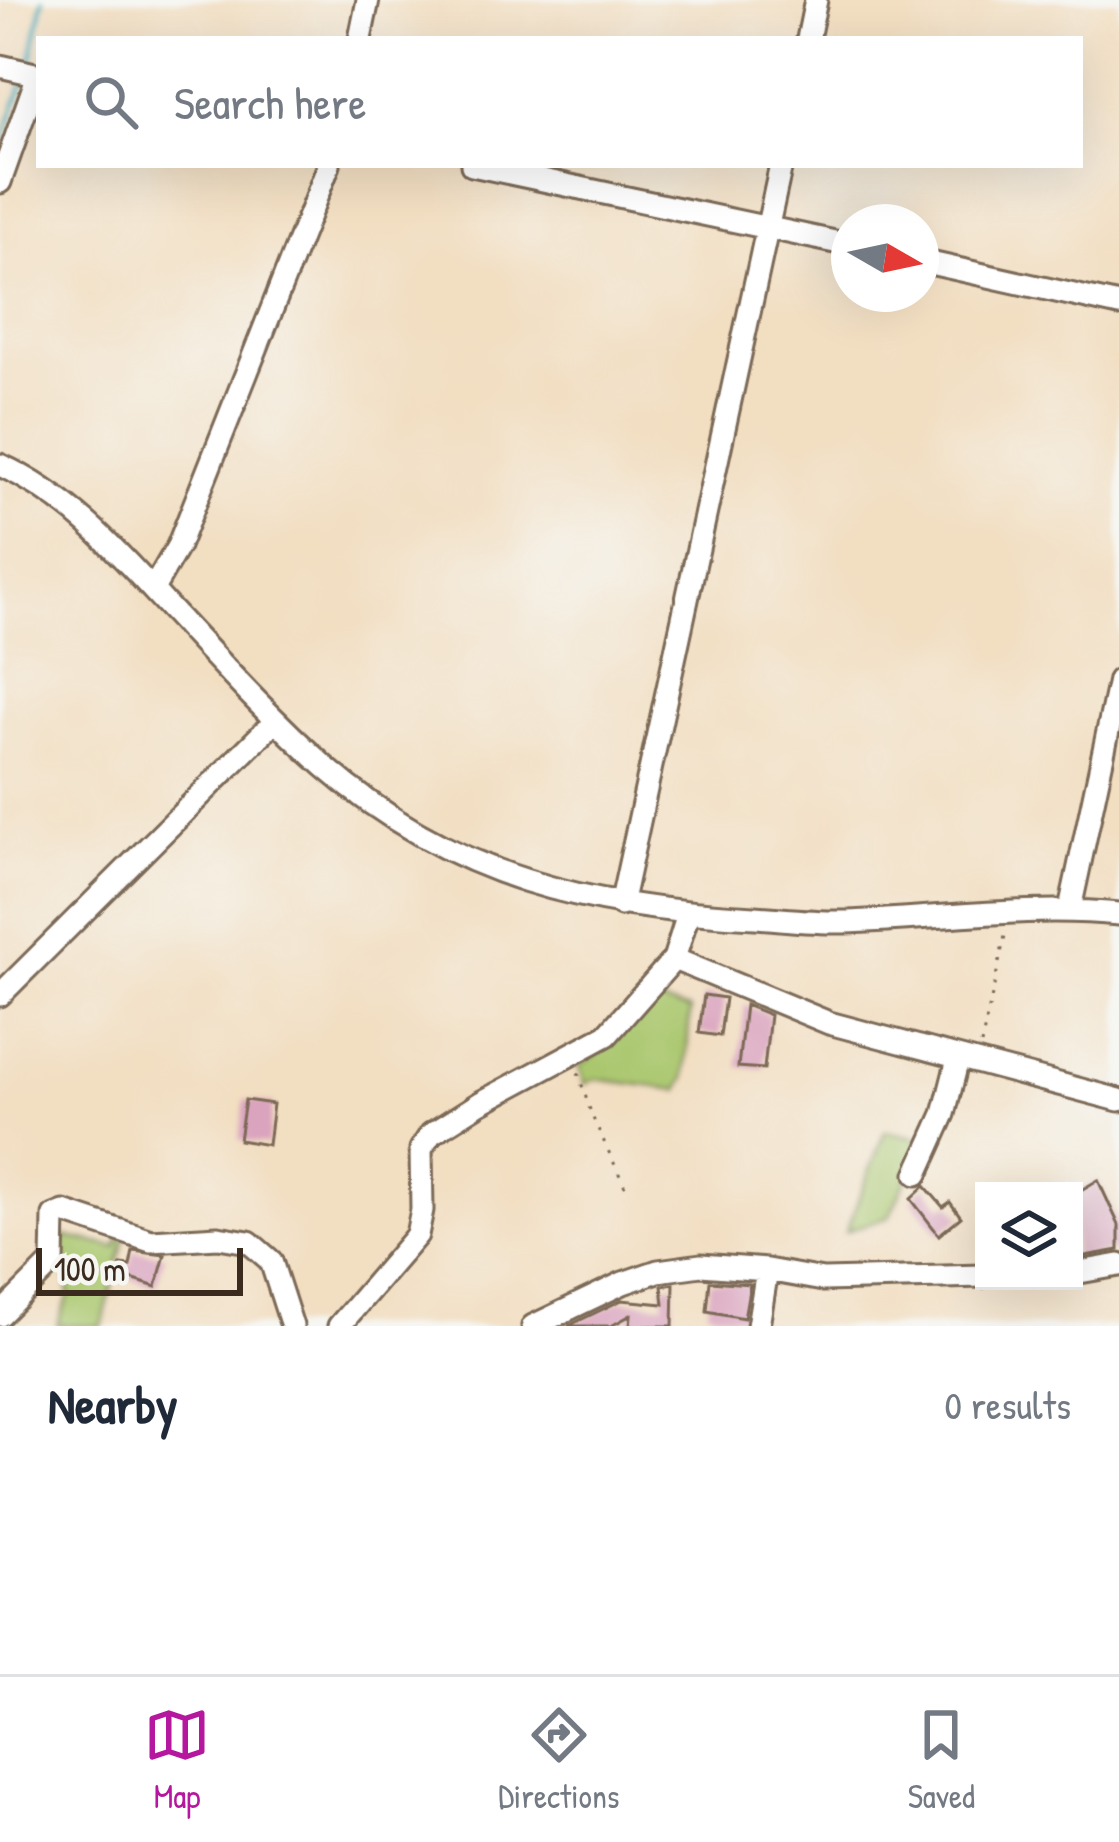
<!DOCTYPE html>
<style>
:root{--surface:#fff;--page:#f2f2f3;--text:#1f2937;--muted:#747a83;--line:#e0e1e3;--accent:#b5179e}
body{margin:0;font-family:"Patrick Hand",sans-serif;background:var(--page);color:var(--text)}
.controls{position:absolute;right:36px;bottom:36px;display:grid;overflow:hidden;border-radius:0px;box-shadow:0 12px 48px #0002}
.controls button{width:108px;height:108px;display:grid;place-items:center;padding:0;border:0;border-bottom:3px solid var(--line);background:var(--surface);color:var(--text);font:60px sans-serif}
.compass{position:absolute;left:831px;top:204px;width:108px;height:108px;border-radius:50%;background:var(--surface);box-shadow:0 12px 48px #0002;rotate:99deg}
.scale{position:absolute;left:36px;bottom:30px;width:207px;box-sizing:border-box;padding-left:12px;border:6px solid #3b2a1e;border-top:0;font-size:33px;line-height:42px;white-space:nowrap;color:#3b2a1e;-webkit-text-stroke:9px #f6f6f2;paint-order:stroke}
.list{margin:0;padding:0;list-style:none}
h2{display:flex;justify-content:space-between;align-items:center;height:156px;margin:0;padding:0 48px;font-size:51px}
h2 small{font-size:39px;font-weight:400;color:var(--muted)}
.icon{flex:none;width:66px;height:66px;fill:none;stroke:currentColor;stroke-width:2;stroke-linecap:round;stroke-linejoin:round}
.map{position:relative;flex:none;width:1119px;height:1326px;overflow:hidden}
.search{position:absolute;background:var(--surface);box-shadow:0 12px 48px #0002;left:36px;right:36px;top:36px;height:132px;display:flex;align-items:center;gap:30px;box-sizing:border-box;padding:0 42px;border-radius:0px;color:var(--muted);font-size:45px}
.sheet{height:348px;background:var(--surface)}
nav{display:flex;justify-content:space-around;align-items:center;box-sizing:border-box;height:168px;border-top:3px solid var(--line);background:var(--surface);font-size:33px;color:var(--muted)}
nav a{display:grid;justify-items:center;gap:6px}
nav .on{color:var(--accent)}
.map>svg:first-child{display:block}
.green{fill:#aac76e;stroke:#727846;stroke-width:3}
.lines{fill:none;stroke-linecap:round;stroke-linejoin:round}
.stream{stroke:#3dabbb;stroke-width:4.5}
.building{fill:#daa3be}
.minor-casing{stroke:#7b6957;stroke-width:27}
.path{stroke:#7b6957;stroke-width:3;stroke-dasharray:3 9;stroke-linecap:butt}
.minor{stroke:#fff;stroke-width:21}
</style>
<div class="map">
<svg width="1119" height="1326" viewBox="0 0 1119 1326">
<rect width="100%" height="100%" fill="#f6f6f2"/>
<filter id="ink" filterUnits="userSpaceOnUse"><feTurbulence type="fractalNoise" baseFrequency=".00833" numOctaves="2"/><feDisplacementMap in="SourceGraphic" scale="24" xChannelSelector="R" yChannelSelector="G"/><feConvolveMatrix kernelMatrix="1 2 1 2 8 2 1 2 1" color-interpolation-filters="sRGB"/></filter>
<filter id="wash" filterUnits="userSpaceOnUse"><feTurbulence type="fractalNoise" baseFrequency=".004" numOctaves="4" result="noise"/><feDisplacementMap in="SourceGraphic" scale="48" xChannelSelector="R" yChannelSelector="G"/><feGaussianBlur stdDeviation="2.7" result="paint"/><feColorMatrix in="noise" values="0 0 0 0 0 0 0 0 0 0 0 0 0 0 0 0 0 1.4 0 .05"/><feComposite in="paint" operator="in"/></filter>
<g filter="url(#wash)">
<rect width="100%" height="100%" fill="#f2dec1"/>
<path class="green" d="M650,999L690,1010L685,1079L679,1090L595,1079L585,1084L579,1066L618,1038Z
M885,1131L925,1139L889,1217L846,1231Z
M120,1235L125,1237L102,1326L57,1325L69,1295L63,1236L116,1247Z"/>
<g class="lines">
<path class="stream" d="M30,65L43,0
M0,147L24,81"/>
</g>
<g id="blocks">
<path class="building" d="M704,995L725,998L720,1036L699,1033Z
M745,1005L770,1015L764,1069L738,1067Z
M245,1100L273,1104L268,1145L239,1140Z
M1098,1180L1119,1225V1250L1074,1258V1194Z
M925,1186L943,1207L950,1202L961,1217L939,1235L911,1199Z
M133,1251L165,1255L156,1287L119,1275L121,1265L130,1266Z
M710,1281L750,1284L744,1318L707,1311Z
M674,1284L673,1326H630L631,1315L611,1326H568L622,1300L664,1304L662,1286Z"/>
</g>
</g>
<g filter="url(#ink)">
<use href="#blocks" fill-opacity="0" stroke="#7b6957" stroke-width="3"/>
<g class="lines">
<g class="minor-casing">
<path id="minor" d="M360,39L368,0
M808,39L816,0
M0,66L39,75
M472,165L849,245
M0,182L38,75
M921,261L1119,305
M0,465C71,497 120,554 172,611C222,665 270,718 325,767C452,878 592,909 755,917C785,919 816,923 846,922C937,919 1028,905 1119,914
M153,589L178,546L329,165
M621,905L781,165
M1070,909L1119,680
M674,959L829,1023L1119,1100
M0,995L274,722
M917,1174L944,1114L958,1059
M1074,1273L1119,1265
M0,1315L53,1262L54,1216L64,1212L151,1241L218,1237L249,1242L271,1261L292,1326
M339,1326L417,1235L422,1210L421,1149L431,1134L480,1103L607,1035L674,959L688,914
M533,1326L623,1283L658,1271L701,1265L767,1270L823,1280L984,1276
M758,1326L767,1270"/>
</g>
<path class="path" d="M981,1045L1006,931
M578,1073L592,1116L628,1193"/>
<use href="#minor" class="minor"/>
</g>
</g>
</svg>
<div class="controls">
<button><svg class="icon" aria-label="layers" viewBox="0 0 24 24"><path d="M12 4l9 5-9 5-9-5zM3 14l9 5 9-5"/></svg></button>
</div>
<svg class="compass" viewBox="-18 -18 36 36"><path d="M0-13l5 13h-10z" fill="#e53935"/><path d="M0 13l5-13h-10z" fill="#747a83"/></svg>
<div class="scale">100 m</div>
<div class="search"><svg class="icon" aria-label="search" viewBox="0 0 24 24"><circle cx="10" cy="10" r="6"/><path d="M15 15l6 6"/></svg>Search here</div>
</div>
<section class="sheet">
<h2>Nearby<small>0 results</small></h2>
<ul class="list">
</ul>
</section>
<nav>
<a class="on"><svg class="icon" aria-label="map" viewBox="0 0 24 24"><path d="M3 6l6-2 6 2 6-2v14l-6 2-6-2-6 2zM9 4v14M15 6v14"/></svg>Map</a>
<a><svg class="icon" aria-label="directions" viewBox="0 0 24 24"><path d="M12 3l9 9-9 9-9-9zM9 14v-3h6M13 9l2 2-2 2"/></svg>Directions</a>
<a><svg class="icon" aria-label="saved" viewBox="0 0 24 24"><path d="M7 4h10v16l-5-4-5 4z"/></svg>Saved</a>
</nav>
